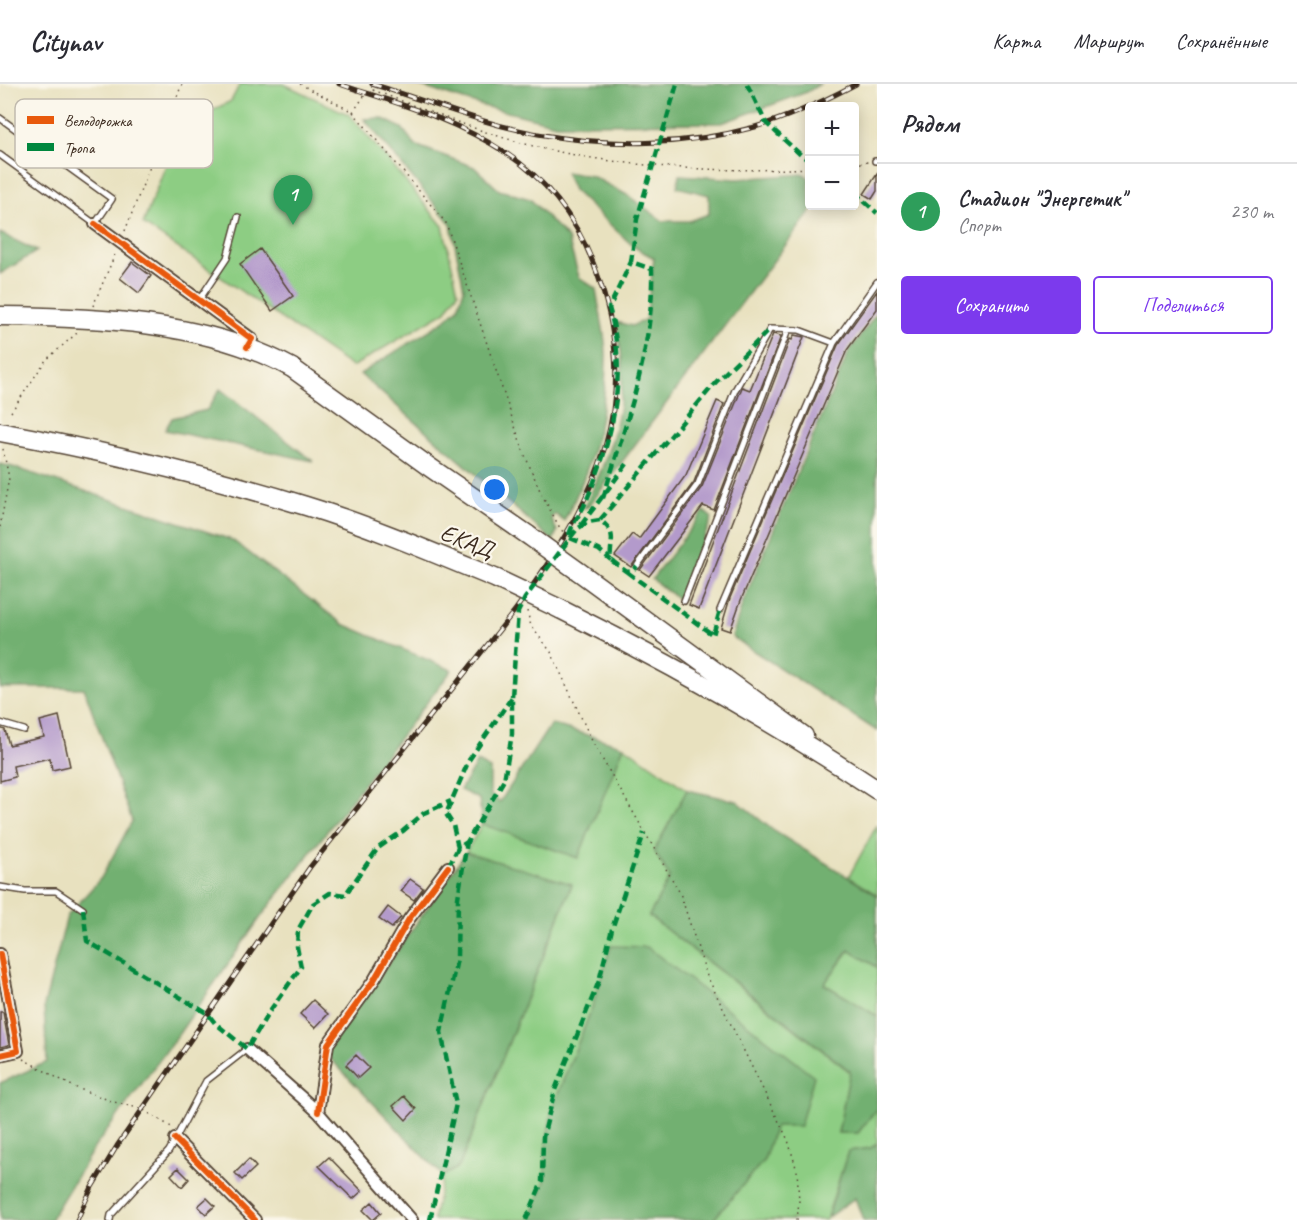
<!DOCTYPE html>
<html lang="ru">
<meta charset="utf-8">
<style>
:root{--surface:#fff;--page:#f2f2f3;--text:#2b2b33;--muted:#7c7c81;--line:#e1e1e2;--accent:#7c3aed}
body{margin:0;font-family:Caveat,sans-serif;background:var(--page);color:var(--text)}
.controls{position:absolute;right:18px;top:18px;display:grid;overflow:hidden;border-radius:6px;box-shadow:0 3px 15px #0003}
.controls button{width:54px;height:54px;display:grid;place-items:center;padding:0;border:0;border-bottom:2px solid var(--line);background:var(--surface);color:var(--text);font:30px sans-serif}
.you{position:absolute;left:495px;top:406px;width:21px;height:21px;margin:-15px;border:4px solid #fff;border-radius:50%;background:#1a73e8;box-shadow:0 0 0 9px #1a73e833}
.badge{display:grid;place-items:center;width:39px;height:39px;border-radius:50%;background:var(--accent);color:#fff;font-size:20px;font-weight:700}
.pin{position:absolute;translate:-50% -50px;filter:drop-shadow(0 2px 3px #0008)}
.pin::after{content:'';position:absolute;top:32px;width:21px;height:18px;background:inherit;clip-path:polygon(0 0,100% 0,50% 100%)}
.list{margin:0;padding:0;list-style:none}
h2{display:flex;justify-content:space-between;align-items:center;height:78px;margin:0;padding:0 24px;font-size:26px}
h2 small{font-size:20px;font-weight:400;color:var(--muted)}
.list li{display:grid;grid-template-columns:39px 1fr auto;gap:18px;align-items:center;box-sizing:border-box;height:96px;padding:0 24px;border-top:2px solid var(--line)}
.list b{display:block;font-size:22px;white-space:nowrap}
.list p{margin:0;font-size:20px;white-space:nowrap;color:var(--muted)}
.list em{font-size:20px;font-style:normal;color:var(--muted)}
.actions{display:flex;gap:12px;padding:18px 24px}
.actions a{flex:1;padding:14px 0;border:2px solid var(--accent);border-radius:6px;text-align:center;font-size:21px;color:var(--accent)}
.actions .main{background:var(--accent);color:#fff}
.map{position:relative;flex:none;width:877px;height:1136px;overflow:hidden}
header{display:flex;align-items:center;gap:36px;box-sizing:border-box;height:84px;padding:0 30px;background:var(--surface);border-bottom:2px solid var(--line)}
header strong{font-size:28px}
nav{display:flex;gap:33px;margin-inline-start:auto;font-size:21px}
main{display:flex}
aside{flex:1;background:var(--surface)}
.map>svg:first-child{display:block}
.green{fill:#8dcd83;stroke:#647c50;stroke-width:1.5}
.forest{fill:#72b071;stroke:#566d48;stroke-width:1.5}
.building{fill:#b39acb}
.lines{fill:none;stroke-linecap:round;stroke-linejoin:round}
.service-casing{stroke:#554536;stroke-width:8}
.minor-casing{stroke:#554536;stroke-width:14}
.primary-casing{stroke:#554536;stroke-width:21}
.trunk-casing{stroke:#554536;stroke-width:21}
.path{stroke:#554536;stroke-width:1.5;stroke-dasharray:1.5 4.5;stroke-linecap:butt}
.service{stroke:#fff;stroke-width:5}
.minor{stroke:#fff;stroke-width:10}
.primary{stroke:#fff;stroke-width:18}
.trunk{stroke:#fff;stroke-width:18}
.rail-casing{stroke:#3b2a1e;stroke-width:5}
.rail{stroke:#fbf7ec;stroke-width:3;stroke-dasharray:9;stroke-linecap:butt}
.primary-bridge-casing{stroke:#554536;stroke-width:21;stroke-linecap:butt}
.trunk-bridge-casing{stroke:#554536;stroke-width:21;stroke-linecap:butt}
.primary-bridge{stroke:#fff;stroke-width:18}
.trunk-bridge{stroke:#fff;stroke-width:18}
.quiet{stroke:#00873e;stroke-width:4.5;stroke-dasharray:9 4.5;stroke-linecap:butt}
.cycleway-casing{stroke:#fbf7ec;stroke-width:10}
.cycleway{stroke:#e8590c;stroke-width:6}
.labels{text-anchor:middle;stroke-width:4.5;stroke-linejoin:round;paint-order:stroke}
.street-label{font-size:24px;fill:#3b2a1e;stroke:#fbf7ec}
.key{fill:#fbf7ec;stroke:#c1baae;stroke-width:1.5}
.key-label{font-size:16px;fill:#3b2a1e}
</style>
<header>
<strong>Citynav</strong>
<nav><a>Карта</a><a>Маршрут</a><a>Сохранённые</a></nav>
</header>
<main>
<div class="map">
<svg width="877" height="1136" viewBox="0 0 877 1136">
<rect width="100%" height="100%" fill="#fbf7ec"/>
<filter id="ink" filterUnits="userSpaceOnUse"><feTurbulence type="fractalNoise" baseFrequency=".0167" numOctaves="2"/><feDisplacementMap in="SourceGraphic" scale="12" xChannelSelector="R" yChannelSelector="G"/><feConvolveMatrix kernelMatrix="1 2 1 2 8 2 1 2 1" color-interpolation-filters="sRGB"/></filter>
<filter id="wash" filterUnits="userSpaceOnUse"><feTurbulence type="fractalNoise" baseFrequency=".008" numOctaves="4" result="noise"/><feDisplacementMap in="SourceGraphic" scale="24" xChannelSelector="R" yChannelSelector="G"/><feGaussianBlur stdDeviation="1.35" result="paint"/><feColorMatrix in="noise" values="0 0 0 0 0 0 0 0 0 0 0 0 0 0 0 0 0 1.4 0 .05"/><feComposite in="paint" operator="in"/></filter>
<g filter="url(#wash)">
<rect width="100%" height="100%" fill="#e8e1bf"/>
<path class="green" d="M240,0H284L350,31L443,142L458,208L446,227L352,283L143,140L181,42L231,17Z
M624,662L687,706L654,767L670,793L649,832L850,988L838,1049H858L877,1024V1059L871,1064L848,1068L826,1136H713L764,1076L775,1042L611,862L592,924L552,1025L545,1070V1097L530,1136H433L443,1092L459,1083L572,801L466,768L482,740L578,774Z
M877,741V811L848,794Z
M850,866L877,883V932L824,900Z"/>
<path class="forest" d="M413,0H820L807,8L722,39L556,40L483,22Z
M381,34L402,44L415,61L474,83L499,106L530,115L568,155L579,193L596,205C599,226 605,248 606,269C607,328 592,385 564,437L555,430L551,434L557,447L553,457L360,290L444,237L458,224L464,205L451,140L364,35Z
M565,88L592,92L627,111L663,137H689L709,130V111L677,103L680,91L737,95L804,90L809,94L810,122H815L588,423L584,424C606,379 625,331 622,280C622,266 618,252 616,238L632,242L646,235L654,174L634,163L573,106Z
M0,149L37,167L0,190Z
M877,229V647L732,553L743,518L849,267Z
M220,305L313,377L165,346L172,334L207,326Z
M0,380L13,383L232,456L343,540L452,586L263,830L178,951L94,1064L50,1136H0V999L47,978L44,922L67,832L101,794L132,737L84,604H0Z
M704,427L712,434L679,516L652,495Z
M551,640L624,662L578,774L482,740L479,715L460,706L477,678L490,685V710L500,718Z
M687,706L737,717L774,747L877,811V883L849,866L824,900L877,932V1024L858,1049H838L850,987L649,832L670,793L654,767Z
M466,768L572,800L459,1083L443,1092L321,965L379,893Z
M611,862L647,863L814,992L800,1042H775L764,1076L713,1136H530L545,1097V1070L552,1025L592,924Z
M877,1059V1136H863L855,1114L828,1133L848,1067L871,1064Z"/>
<g id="blocks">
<path class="building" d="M877,90V107L872,115L864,110Z
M260,165L293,212L272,227L240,180Z
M132,178L151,192L139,209L120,194Z
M877,207V225L847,266L741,516L730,547L721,544L730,514L838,261Z
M773,250L781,252L714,426L703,422L649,492L640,486L702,403L741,306L742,303L750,306Z
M794,251L804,253L699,525L689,521L790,255L792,256Z
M717,317L724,320L694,398L631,483L615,472L632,450L639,455L686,391Z
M59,632L70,682L52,686L50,674L13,682L15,693L0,697V644L5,646L9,661L44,653L40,637Z
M410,795L423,804L414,816L401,807Z
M388,823L401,833L392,844L379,835Z
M313,916L328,930L315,944L300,930Z
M0,928H3L9,961L0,963Z
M356,971L369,984L358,994L346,981Z
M404,1012L416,1025L406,1036L393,1022Z
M329,1073L362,1107L353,1115L319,1082Z
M249,1075L256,1083L242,1096L235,1089Z
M178,1084L189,1095L182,1103L171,1091Z
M207,1114L215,1122L206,1130L198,1122Z
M372,1118L381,1129L373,1136L363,1126Z"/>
</g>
</g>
<g filter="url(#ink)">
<use href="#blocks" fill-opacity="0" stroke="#554536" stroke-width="1.5"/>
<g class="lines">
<g class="service-casing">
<path id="service" d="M0,34L112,115L95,140L0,71
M875,77H877
M199,216L227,174L238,133
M637,482L698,400L735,306L770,245L799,246L834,259L877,198
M684,517L788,246
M720,526L834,259
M0,639L24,646
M0,803L25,807H56L83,825
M110,1136L111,1131L169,1067L206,997L247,965"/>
</g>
<g class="minor-casing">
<path id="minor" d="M95,140L252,255L247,263
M0,870L18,967L0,971
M247,965L318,1028L412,1136
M318,1028L328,960L374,896L409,835L448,783
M175,1055L255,1136"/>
</g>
<g class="primary-casing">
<path id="primary" d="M0,232C96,233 206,237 292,284L428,382L528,451
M578,487L804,652"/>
</g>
<g class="trunk-casing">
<path id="trunk" d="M0,348C103,367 205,391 306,422C371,442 434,469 497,495
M560,525C669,579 776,639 877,706"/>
</g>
<path class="path" d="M300,0L353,28L446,139L524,369L541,409L561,446L567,450V458
M373,6C426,26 478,48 533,62C623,84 717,89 810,84
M353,28L365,11L369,10L380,0
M854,80L868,78
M125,147L182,0
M93,222L116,168
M11,328L46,276L77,249
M0,443L9,394L3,365
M527,527L531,542L551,568L593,659L680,809L707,892L788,1056L797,1087L799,1117L797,1136
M23,975L74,1003L114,1018L142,1025L173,1044"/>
<use href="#service" class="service"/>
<use href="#minor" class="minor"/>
<use href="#primary" class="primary"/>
<use href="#trunk" class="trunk"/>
<g class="rail-casing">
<path id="rail" d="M372,0C427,17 482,40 538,50C609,63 686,62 755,43C790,33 824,17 856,0
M77,1136L92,1103L117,1062L310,783L516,525C596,415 647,318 594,181C576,135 547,96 506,69C455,35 396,19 339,0"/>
</g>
<use href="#rail" class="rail"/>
<g class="primary-bridge-casing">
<path id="primary-bridge" d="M528,451L578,487"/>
</g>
<g class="trunk-bridge-casing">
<path id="trunk-bridge" d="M497,495L560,525"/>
</g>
<use href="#primary-bridge" class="primary-bridge"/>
<use href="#trunk-bridge" class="trunk-bridge"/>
<path class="quiet" d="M747,0L766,39L802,72L810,77
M854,108L877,129
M603,414C626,340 654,264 652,185L631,178L637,135L677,0
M600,436L716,298L770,245
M581,441L627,380
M569,451C572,440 579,432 584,422C612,359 629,292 609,224L631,178
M570,454L599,466L611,476
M627,488L713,551L720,526
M458,764L453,741L446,730L469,676L512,613
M448,783L458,764L467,758L504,696L512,650V613L518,528L525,514L577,445L588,438L600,436C619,451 609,457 611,476L627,488L632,487L637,482
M83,825L87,857L208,930L215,939L247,965L269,928L301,883L297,863L298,846L313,820L330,809L345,811L378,764L403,747L424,729L451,717
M430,1136L456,1020L441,948L457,875L458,814L467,758
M526,1136L542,1098L543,1053L555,1006L599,897L612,845L644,749"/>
<g class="cycleway-casing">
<path id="cycleway" d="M95,140L252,255L247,263
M0,870L18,967L0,971
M318,1028L328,960L374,896L409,835L448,783
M175,1055L255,1136"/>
</g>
<use href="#cycleway" class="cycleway"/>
</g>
</g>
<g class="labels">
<g class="street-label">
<text transform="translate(467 457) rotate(22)" y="8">ЕКАД</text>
</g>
</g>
<rect x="15" y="15" width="198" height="69" rx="9" class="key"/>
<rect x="27" y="32" width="27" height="8" fill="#e8590c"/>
<rect x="27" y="59" width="27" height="8" fill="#00873e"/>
<g class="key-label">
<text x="64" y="42">Велодорожка</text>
<text x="64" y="69">Тропа</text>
</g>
</svg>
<div class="controls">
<button>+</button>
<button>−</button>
</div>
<div class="you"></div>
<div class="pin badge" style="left:293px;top:141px;background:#2e9e5b">1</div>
</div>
<aside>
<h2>Рядом<small></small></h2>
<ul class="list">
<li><span class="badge" style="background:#2e9e5b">1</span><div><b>Стадион &quot;Энергетик&quot;</b><p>Спорт</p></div><em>230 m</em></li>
</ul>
<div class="actions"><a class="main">Сохранить</a><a>Поделиться</a></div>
</aside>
</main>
